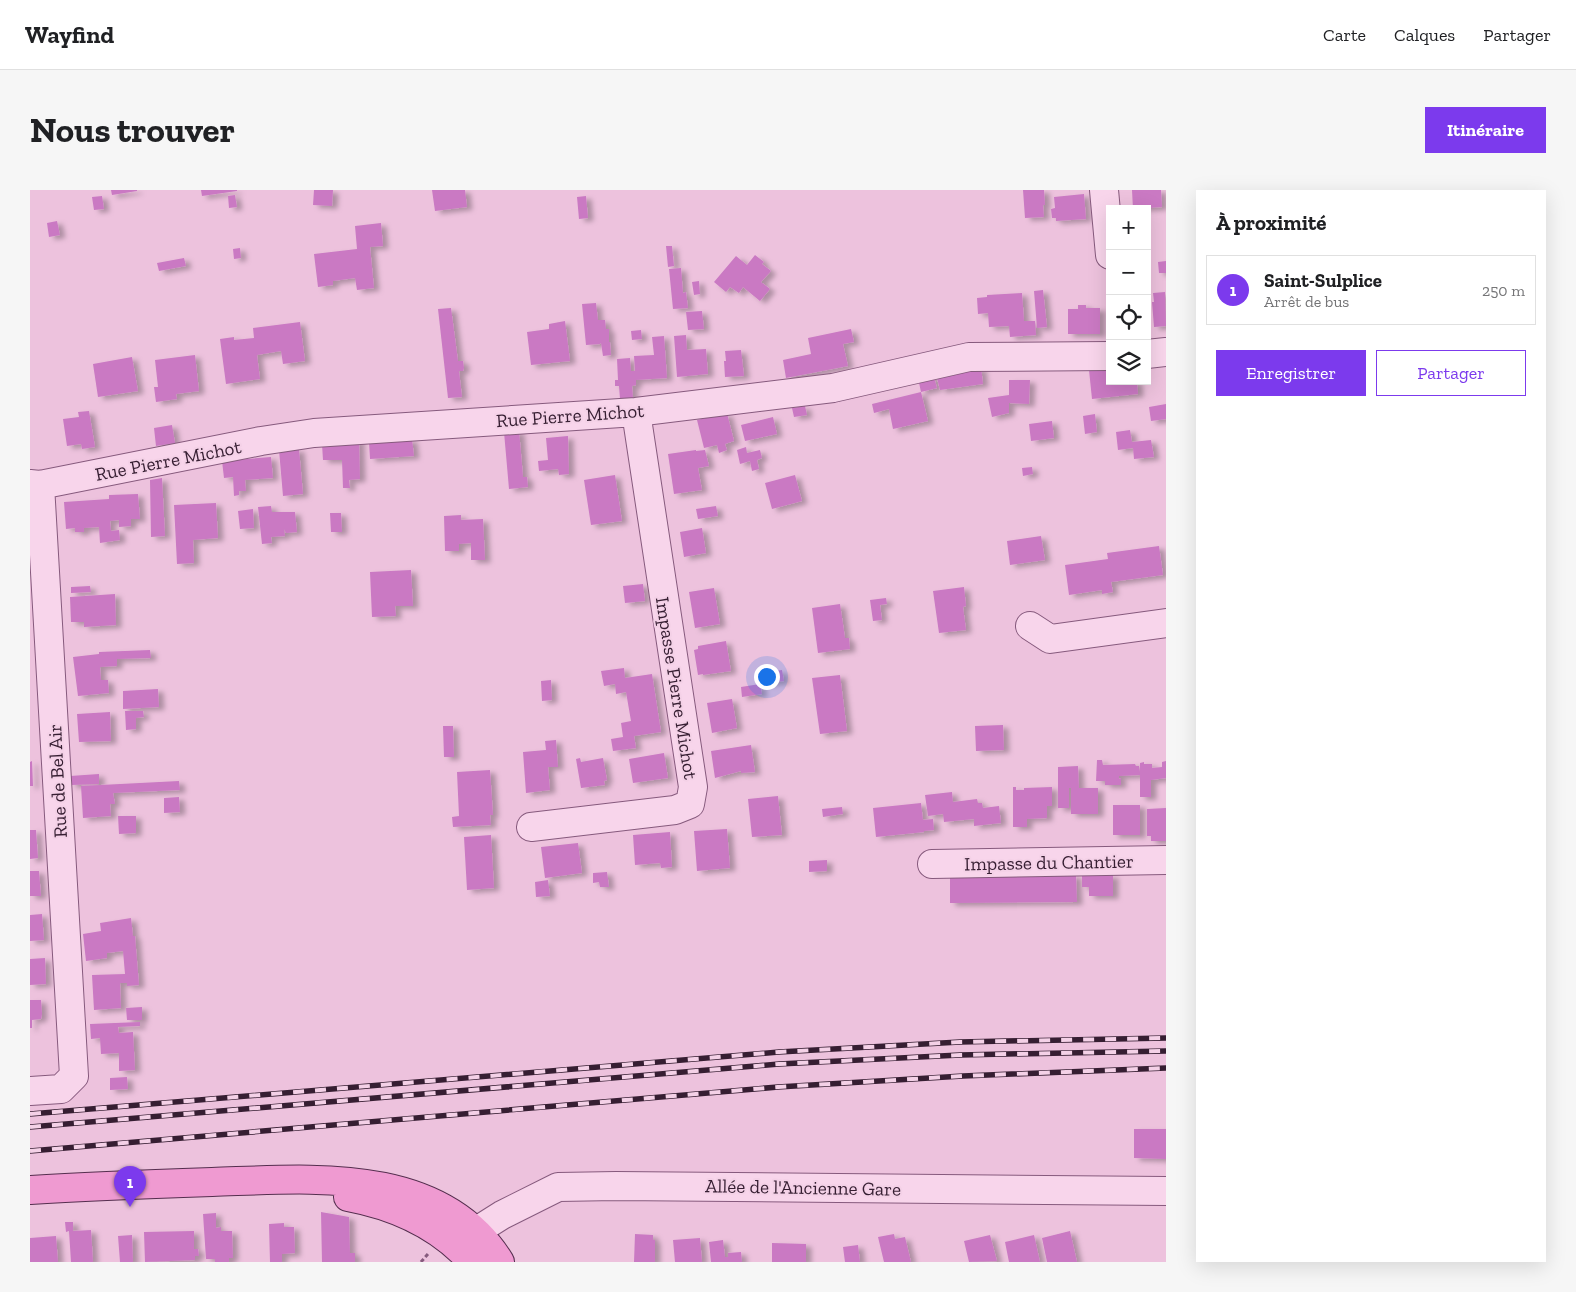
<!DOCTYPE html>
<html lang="fr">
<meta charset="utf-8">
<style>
:root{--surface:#fff;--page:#f6f6f6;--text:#202124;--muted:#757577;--line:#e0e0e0;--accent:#7c3aed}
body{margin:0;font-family:"Zilla Slab",serif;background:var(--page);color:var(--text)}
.controls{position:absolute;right:15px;top:15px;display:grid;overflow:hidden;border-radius:0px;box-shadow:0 5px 20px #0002}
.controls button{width:45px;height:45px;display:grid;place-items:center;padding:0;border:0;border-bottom:1px solid var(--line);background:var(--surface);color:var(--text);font:25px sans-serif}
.you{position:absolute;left:736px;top:486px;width:18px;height:18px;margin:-12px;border:4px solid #fff;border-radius:50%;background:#1a73e8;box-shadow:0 0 0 8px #1a73e833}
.badge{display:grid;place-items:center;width:32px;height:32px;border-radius:50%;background:var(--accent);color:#fff;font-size:16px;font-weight:700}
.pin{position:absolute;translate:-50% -41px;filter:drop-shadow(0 1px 2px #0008)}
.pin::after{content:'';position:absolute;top:26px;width:18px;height:15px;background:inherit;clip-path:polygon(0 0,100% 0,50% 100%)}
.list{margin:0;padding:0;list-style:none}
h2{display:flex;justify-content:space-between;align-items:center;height:65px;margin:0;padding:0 20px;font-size:21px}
h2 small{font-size:16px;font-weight:400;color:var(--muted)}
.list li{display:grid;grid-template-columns:32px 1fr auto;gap:15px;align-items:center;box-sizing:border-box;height:70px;margin:0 10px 10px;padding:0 10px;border:1px solid var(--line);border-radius:0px}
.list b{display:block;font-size:19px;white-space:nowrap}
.list p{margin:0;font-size:16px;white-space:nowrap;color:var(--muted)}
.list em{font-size:16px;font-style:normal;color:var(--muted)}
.actions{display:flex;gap:10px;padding:15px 20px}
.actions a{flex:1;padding:11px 0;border:1px solid var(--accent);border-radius:0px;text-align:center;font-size:18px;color:var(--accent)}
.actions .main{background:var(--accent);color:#fff}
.icon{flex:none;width:28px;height:28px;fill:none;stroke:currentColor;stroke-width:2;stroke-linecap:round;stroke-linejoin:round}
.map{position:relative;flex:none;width:1136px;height:1072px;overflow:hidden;border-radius:0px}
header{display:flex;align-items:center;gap:30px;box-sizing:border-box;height:70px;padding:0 25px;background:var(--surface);border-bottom:1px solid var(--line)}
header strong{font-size:24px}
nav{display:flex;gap:28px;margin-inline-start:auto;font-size:18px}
.intro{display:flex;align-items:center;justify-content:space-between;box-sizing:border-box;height:120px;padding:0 30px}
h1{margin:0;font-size:35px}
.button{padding:12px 22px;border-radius:0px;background:var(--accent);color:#fff;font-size:18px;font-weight:700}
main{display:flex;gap:30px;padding:0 30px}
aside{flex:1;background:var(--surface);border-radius:0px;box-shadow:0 5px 20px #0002}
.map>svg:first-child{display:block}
.building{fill:#ca79c3;filter:url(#shadow)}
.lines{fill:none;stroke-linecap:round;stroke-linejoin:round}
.minor-casing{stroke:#865a7d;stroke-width:30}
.major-casing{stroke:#542e4e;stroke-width:30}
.path{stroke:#865a7d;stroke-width:3;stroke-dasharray:4 2.5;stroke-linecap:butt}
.minor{stroke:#f8d5eb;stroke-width:28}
.major{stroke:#ef9ad1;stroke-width:28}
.rail-casing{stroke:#361e32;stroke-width:5.5}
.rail{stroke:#f4d1e7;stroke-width:4;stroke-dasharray:11;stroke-linecap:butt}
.labels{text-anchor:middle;stroke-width:4;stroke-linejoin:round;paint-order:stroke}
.street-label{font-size:19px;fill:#361e32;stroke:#f4d1e7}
</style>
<header>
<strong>Wayfind</strong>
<nav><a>Carte</a><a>Calques</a><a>Partager</a></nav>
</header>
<div class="intro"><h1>Nous trouver</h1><a class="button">Itinéraire</a></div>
<main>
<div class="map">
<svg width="1136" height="1072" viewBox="0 0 1136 1072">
<defs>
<filter id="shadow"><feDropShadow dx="5.5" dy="3" stdDeviation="2.5" flood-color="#0004"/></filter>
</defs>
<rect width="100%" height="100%" fill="#edc2dd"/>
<path class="building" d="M81,0H107V1L82,5Z
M171,0H207V1L172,6Z
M284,0H303L302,16L283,15Z
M402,0H435L437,17L405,21Z
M993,0H1014L1015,15H1013L1014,27L995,28Z
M1102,0H1131L1132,17L1103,19Z
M1054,4L1056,29L1026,31V28H1022L1021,19L1025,18L1024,7Z
M205,5L207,17L199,18L198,6Z
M72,6L74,19L64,20L62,7Z
M556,6L558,28L549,29L547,7Z
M27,31L30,45L19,47L17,33Z
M351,33L353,56L340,57L344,98L327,100L325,88L303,91V95L288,97L284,64L327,59L325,36Z
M636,56H642L644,76L638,77Z
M210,58L211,68L204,69L203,59Z
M725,65L734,72L732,74L741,81L731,92L740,99L730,111L713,97L709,103L700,97L696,102L684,92L706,66L717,75Z
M154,68L156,76L129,81L127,73Z
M1136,71V83H1129L1128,72Z
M651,78L653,103L656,102L658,118L643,119L639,79Z
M669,91L670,104L664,105L662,92Z
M1013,100L1017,137L1007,138L1004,101Z
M1135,102L1136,136L1124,137L1122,112H1124L1123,103Z
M992,103L994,131H1005L1006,145L980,147L979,136L959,137L958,123L948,124L947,108L957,107V105Z
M566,113L568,130H575L576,139H579V152H580L581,165L573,166L571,153L570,154L556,155L552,114Z
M1048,115H1056V118H1070V144H1038V119H1048Z
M421,118L428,171H433L434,178L433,181H429L432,207L418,208L408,119Z
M672,121L674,139L658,140L656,122Z
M535,131L540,171L501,175L497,142L519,139V134Z
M270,132L275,171L253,174L251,161L227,165L230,189L196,194L190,149L204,147V150L224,148L223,138Z
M821,139L824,152L813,154L818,176L756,188L753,170L781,164L778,148Z
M611,140L612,149L602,150L601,141Z
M656,145L657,160L676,159L678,184L647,187L644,146Z
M634,146L637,188L606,190V195L602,196L603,208L590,209L589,196H585V190H588L587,169L600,168L601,181H605L604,166L624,165L622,147Z
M711,160L714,186L695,187L694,171H696L695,161Z
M165,165L169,201L146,204L147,209L126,212L124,197H128L125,170Z
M102,167L108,201L68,207L63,174Z
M951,177L953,194L910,200L906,184Z
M1080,179V191H1107L1108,204L1062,209L1059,180Z
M903,184L907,198L891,202L888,188Z
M979,190H1000L999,214L979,213V223L962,227L958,208L979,205Z
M891,202L898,231L863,239L859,219L844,223L842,214Z
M1136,214V229L1121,231L1119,217Z
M775,216L777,225L764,227L762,218Z
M59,221L65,257L52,259L51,254L37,256L33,229L49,227L48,222Z
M697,223L704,251L695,254L697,260L689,263L687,255L674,258L667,230Z
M1065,224L1067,242L1055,244L1053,226Z
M743,227L747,244L715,251L711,235Z
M1022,231L1024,248L1001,251L999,234Z
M142,235L145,253L126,256L124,238Z
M489,240L493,287H497L498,297L479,299L474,242Z
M1100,240L1102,252L1121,250L1124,267L1104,269L1103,258L1088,260L1086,242Z
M538,246L539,284L529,285L528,279L509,281L508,271L518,270L516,248Z
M329,248L330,289L319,290L320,298H313L312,270H293L292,254Z
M382,249L384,266L340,269L339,252Z
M716,257L717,263L730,260L732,268L727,270L729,279L722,281L720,271L710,274L707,260Z
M269,259L273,304L253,306L249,260Z
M666,260V261L675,260L679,276L668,278L672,300L644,304L638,264Z
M241,267L243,288L215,290L216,301H209V305L204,306L203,287L194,288L192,271Z
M1002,277L1003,284L993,286L992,278Z
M585,285L592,331L561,335L554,290Z
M765,285L772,311L742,319L735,293Z
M132,288L135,346L121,347L120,290Z
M108,304L110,329H101V336L89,337V330L80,331L81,341L89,340L90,350L70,353L69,337L54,338V342H45V338L36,339L34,312L79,309V305Z
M186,313L188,348L163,350L164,373L147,374L144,315Z
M241,316L242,322H265L267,342L256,343L254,339L255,346L241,347L242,353L232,354L228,317Z
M686,316L688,326L668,329L666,319Z
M223,319L224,338L210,339L208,321Z
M300,323H311L312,342H301Z
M431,325V330L453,329L455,370H441V353L429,354V361H415L414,326Z
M672,338L676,363L654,367L650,342Z
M1011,346L1015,370L980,375L977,351Z
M1129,356L1133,385L1081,392L1083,402L1072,404V400L1039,405L1035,375L1078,369L1077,363Z
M381,380L383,416H365L366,426L342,427L340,382Z
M613,394L615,411L595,413L593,396Z
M60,396L61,402L41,403V397Z
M934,397L936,416L933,417L936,440L909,443L903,401Z
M684,398L690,434L665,438L659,402Z
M85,404L86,435L54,437V432H41L40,407Z
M856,408L857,414L850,415L852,430L843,431L840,410Z
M810,414L815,448H819L820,459L788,463L782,418Z
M696,451L701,481L673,485V484L668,485L664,460L668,459V456Z
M120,460L121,468L87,469V476L70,477L71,490H78L79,503L48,506L43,467L69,464V462Z
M594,478L595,488L622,484L631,542L604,546L606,558L583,561L581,549L593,547L591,533L601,531L596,502L586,504L585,494L574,496L571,481Z
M752,480L754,491L732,494L731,483Z
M810,485L817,541L790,544L782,488Z
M521,490L522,510L512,511L511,491Z
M730,494L732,504L712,507L711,497Z
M128,499L129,517L93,519V501Z
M702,509L707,538L682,543L677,513Z
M95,521H113L114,527L106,528V539L96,540Z
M80,522L81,551L49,552L47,524Z
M973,535L974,560L946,561L945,536Z
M413,536H423L424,567H414Z
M526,550L528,577H518L520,600L496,603L493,562L516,560L515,551Z
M721,555L725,582L711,583V581L685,588L681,561Z
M634,563L638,588L603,593L599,569Z
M550,568L551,572L573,568L577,590L574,591L575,595L551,598L546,569Z
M1067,570H1072L1073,575L1105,574L1106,576H1109L1110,582V573L1114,572V574H1122V578L1132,577V572L1136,571V588L1121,590V607H1110V585L1089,586V589L1091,588V595H1075V591H1066Z
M2,571L3,596H0V572Z
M1048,576L1049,598H1068V624H1041V598H1039V618H1028V577Z
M460,580L463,625H460L461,635L423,637L422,627L429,626L427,582Z
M69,584V594L41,595L40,586Z
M149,591L150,600L83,603L85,614H80L81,626L53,628L51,596Z
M983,597H986V600H994V598L1022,597V616H1017V628L997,629V637H983Z
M922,602L923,612L947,609L948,613H952L953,618L969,616L971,633L944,636V629L914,632L913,624L898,626L895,605Z
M748,606L752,645L722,647L718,609Z
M149,607L150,622L134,623V608Z
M891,613L893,630L903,629L904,640L894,641V642L846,647L843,618Z
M1083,615H1110V645H1083Z
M812,617L813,624L793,627L792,619Z
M1136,618V651H1121V646H1117V619Z
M88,626H106V643L89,644Z
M697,639L700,678L667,681L664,641Z
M0,640H6L8,668L0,669Z
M640,642L642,677L631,678L630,673L605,675L603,645Z
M461,645L464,698L437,700L434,647Z
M548,653L552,683L515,688L511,657Z
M797,670V681L779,682V671Z
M0,681H9L11,706H0Z
M577,682L579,697H570L569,692L563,693V683Z
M920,682L1046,685L1047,712L920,713Z
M1052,685H1083V706H1059V697H1052Z
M518,690L520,706L506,707L505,692Z
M12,724L14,750L0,751V725Z
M101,728L103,746H105L109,795L97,796V793H90L91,818L64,820L62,785L95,784L93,761L77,763V768L56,771L53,744L71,741L70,733Z
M15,768L16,794L0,795V769Z
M0,810H11L12,824L11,829L2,830V838H0Z
M112,817V830H97L96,818Z
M110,832V836L88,837L89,843L103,842L105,880L89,881V863L71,864L70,848L61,849L60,834Z
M97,887L98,899L80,900V888Z
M1104,939H1136V969L1104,968Z
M291,1022L319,1027L320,1063H325V1072H292Z
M186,1023V1038L191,1037V1041H202L203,1068H199V1072H185V1069H176L173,1024Z
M35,1032H43V1041L61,1040L63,1072H41L39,1041L36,1042Z
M254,1033V1037H264L265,1063L252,1064V1072H240L239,1034Z
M164,1041V1059H168L169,1066H165V1070L115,1072L114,1042Z
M1040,1041L1047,1072H1017L1012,1048Z
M605,1044L623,1045V1050H625V1072H604Z
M864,1044L865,1049L875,1047L881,1072H854L848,1047Z
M102,1045L103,1072H90L88,1046Z
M960,1045L967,1071L939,1072L934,1051Z
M1004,1045L1010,1072H979L975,1052Z
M26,1046L28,1072H0V1048Z
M670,1048L672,1072H645L643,1050Z
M693,1050L695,1067H698V1063L711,1062L712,1072H681L679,1052Z
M742,1053L776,1054V1072H742Z
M828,1055L830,1072H815L813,1057Z"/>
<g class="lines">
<g class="minor-casing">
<path id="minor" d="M1074,0L1080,65
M1117,164L1136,162
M0,294L10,295L231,251L284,243L606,222L803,198L939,167L1080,166
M1000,436L1020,449L1136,433
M501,637L645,620L660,614L663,597L606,222
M902,674L1136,670
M0,901L31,899L44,886L10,295
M426,1054L472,1025L528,997L586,996L1136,1001"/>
</g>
<g class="major-casing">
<path id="major" d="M0,1000C61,996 121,994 182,992C280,989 410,975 470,1072
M318,1007C366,1016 409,1035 442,1072"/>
</g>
<path class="path" d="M391,1072L398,1064"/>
<use href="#minor" class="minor"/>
<use href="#major" class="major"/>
<g class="rail-casing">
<path id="rail" d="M0,924L749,862L930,852L1136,848
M0,937L749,874L930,865L1136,861
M0,961L748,897L933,886L1136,878"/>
</g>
<use href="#rail" class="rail"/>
</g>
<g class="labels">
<g class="street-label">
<text transform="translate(540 225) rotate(-4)" y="7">Rue Pierre Michot</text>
<text transform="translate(138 270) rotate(-11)" y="7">Rue Pierre Michot</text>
<text transform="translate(647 498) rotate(81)" y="7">Impasse Pierre Michot</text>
<text transform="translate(27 591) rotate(-93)" y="7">Rue de Bel Air</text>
<text transform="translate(1019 672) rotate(-1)" y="7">Impasse du Chantier</text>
<text transform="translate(773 997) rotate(1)" y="7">Allée de l'Ancienne Gare</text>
</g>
</g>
</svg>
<div class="controls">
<button>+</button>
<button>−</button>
<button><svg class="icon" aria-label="locate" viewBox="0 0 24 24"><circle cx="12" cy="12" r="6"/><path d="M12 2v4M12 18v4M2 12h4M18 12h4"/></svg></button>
<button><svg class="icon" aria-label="layers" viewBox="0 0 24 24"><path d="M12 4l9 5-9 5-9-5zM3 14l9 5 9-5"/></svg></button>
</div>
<div class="you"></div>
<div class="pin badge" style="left:100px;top:1017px">1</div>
</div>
<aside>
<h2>À proximité<small></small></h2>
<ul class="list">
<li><span class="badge">1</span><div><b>Saint-Sulplice</b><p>Arrêt de bus</p></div><em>250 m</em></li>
</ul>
<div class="actions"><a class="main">Enregistrer</a><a>Partager</a></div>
</aside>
</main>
